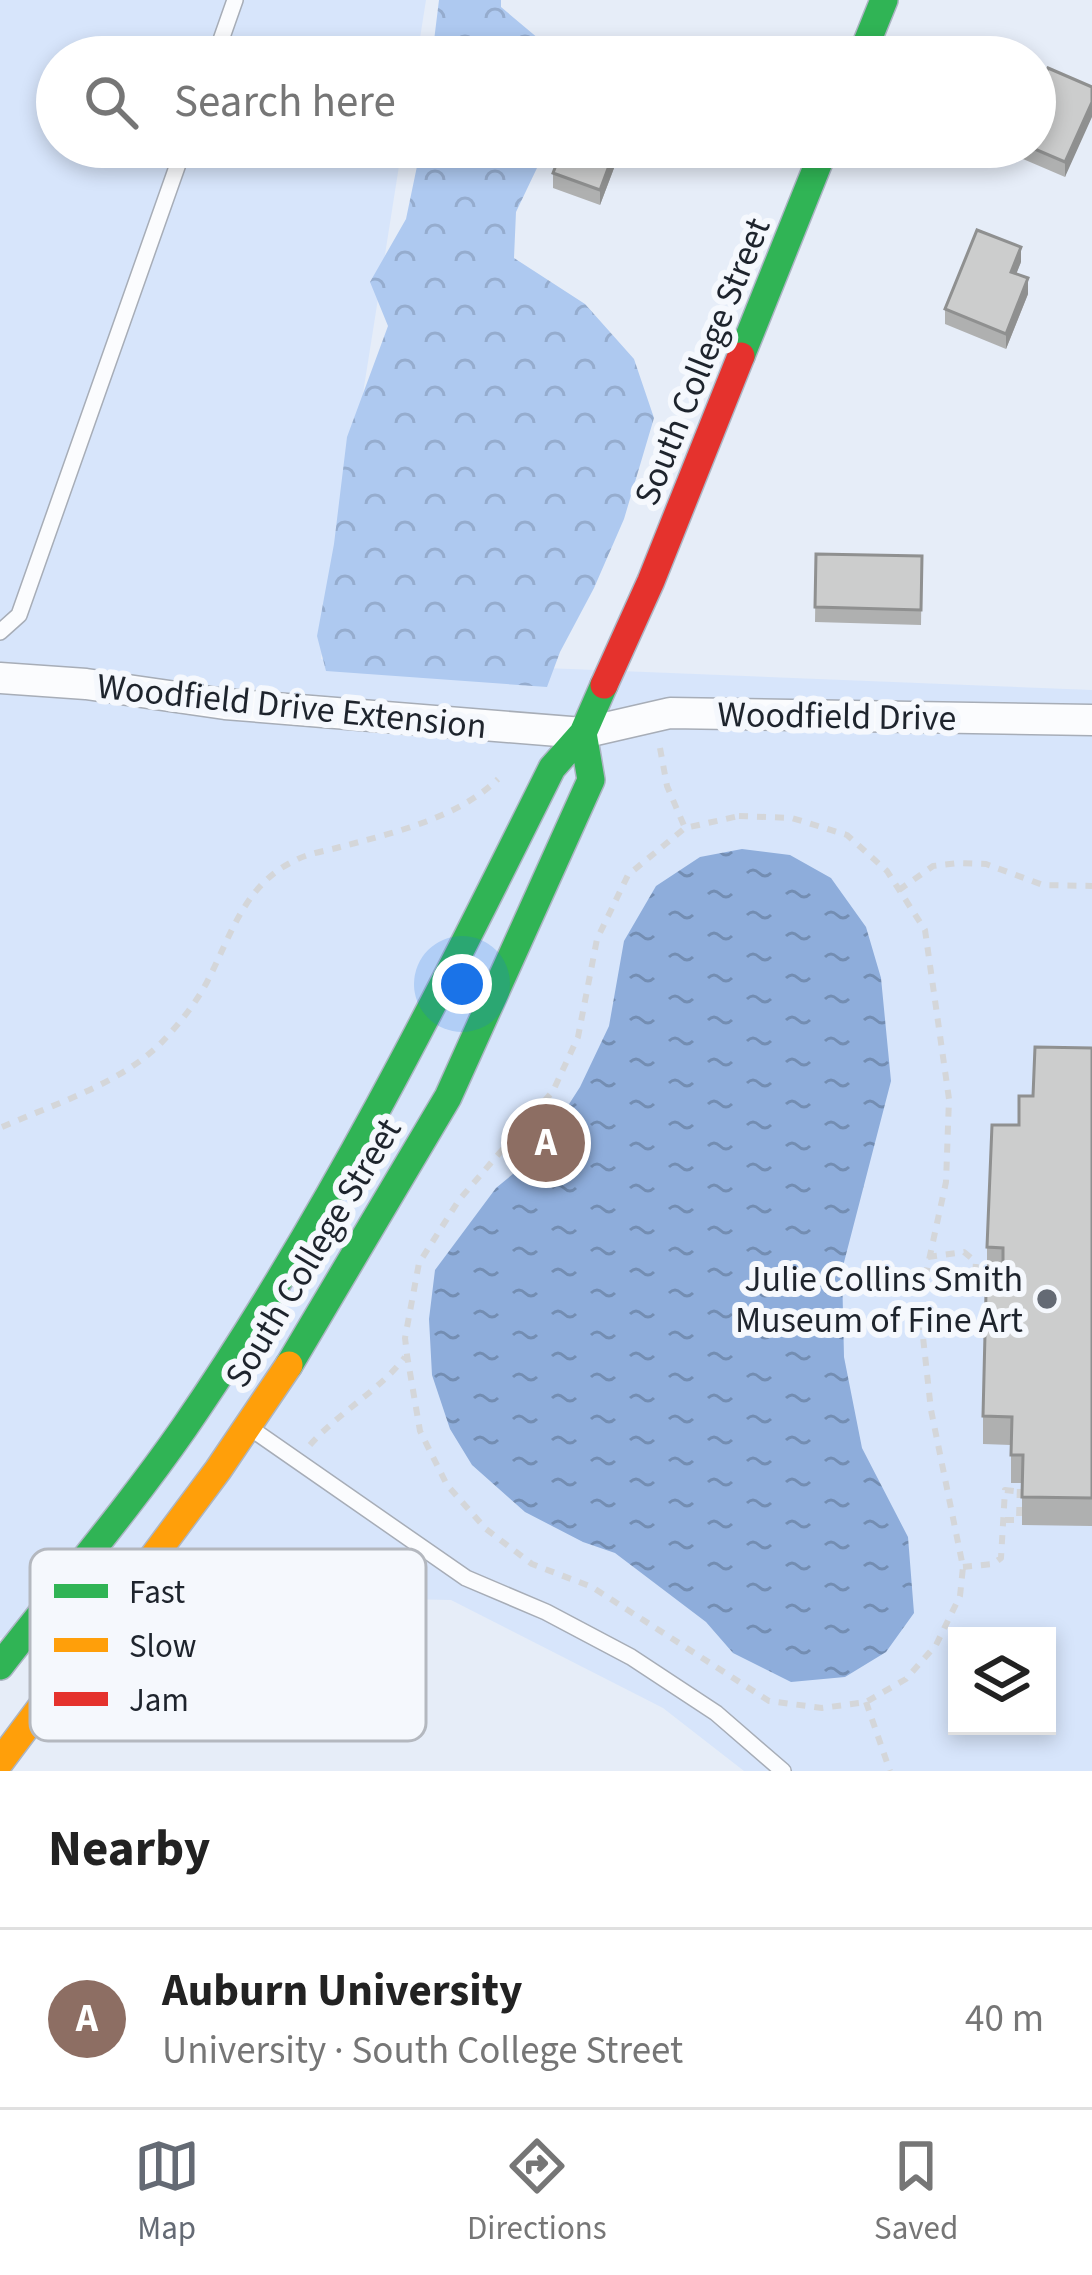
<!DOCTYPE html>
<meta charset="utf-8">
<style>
:root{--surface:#fff;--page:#f6f6f6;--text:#222;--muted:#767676;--line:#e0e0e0;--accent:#646a74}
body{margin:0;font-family:"Source Sans 3",sans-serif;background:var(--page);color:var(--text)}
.controls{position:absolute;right:36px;bottom:36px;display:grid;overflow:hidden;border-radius:0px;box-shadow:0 6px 18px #0003}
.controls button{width:108px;height:108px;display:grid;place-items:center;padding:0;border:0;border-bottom:3px solid var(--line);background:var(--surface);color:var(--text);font:60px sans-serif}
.you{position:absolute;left:462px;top:984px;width:42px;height:42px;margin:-30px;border:9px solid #fff;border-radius:50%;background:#1a73e8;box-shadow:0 0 0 18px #1a73e833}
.badge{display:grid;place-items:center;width:78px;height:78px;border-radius:50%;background:var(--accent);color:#fff;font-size:39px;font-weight:700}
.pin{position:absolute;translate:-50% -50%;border:6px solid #fff;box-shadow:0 3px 12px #0006}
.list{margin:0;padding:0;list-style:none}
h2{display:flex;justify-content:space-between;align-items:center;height:156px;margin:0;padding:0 48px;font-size:51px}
h2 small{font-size:39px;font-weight:400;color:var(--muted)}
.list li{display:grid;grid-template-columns:78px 1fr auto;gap:36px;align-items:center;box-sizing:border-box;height:180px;padding:0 48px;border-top:3px solid var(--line)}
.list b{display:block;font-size:45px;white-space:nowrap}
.list p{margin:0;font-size:39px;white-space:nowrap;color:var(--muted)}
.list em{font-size:39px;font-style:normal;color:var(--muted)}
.icon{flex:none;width:66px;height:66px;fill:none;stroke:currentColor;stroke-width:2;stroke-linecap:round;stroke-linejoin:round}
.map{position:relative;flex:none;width:1092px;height:1771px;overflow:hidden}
.search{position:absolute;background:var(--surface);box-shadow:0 6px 18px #0003;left:36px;right:36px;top:36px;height:132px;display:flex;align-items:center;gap:30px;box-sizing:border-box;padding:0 42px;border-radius:66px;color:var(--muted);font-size:45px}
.sheet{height:336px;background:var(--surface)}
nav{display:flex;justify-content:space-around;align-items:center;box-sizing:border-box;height:168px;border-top:3px solid var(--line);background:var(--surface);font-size:33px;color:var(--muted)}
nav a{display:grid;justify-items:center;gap:6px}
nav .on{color:var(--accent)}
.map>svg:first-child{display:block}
.built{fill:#d7e5fb;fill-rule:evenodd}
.forest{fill:url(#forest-crowns)}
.water{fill:url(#water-ripples)}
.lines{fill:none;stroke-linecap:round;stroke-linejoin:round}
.lane-casing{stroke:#a7adb7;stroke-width:18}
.street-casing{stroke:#a7adb7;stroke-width:33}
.fast-casing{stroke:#acb5c3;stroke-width:30}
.slow-casing{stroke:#acb5c3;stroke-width:30}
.jam-casing{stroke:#acb5c3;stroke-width:30}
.path{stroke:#d4d6d9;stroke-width:6;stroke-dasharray:9 9;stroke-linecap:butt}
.lane{stroke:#fbfcfe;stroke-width:15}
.street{stroke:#fbfcfe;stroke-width:30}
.fast{stroke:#30b455;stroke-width:27}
.slow{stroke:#ff9f0a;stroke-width:27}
.jam{stroke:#e5322d;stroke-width:27}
.wall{fill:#afb0b0}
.shaded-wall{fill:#8f9090}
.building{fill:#cccdcd;stroke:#8f9090;stroke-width:3}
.poi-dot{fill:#646a74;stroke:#f5f8fd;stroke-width:4.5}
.labels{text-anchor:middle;stroke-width:12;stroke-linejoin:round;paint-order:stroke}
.street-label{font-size:36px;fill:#1e242d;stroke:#f5f8fd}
.poi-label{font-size:36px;fill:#1e242d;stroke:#f5f8fd;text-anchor:end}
.key{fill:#f5f8fd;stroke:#b4b8bf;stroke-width:3}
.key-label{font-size:33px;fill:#1e242d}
</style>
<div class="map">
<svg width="1092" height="1771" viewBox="0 0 1092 1771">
<defs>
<pattern id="forest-crowns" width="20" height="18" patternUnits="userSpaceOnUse" patternTransform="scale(3)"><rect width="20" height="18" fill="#aec9f0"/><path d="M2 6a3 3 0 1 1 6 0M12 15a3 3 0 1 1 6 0" fill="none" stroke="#95acce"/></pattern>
<pattern id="water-ripples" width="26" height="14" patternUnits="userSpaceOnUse" patternTransform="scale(3)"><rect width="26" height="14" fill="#8eaddb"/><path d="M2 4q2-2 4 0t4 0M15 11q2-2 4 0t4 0" fill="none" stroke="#738db2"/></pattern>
</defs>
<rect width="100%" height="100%" fill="#e6edf8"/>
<path class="built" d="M0,0H426L417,57H57V147H402L321,659L1092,690V1771H744L663,1708L451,1600L306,1597L0,1638ZM957,1636H1047V1726H957Z"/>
<path class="forest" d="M439,0H501V7L539,39L542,57H432Z
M421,147H547L516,212L514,258L585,304L634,359L654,418L624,519L594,588L560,652L547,687L326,671L317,636L334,544L347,437L388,326L370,282L406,219Z"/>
<path class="water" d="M742,849L790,855L831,878L866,927L881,978L891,1081L842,1270L844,1357L862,1448L908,1537L914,1613L886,1652L845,1677L791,1682L733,1653L706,1622L615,1553L583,1542L525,1512L472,1465L450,1429L432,1375L429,1319L435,1270L496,1188L537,1154L580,1087L609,1026L624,941L656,886L700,857Z"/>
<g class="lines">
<g class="lane-casing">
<path id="lane" d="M215,57L235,0
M0,632L19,615L184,147
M253,1430L466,1578L546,1612L631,1657L716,1713L783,1771"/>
</g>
<g class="street-casing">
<path id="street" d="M0,678L86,684L225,704L583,733L670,713L1092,720"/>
</g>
<g class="fast-casing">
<path id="fast" d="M861,57L884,0
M741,356L825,147
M289,1365L448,1097L591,780L583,733
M0,1666C61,1587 127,1510 184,1428C327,1220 440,993 552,768L583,733L604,685"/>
</g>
<g class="slow-casing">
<path id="slow" d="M0,1762L218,1470L289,1365"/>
</g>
<g class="jam-casing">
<path id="jam" d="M604,685L651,581L741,356"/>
</g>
<path class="path" d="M660,748L667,786L685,828
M739,816L792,818L847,835L887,871L925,930L949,1099L946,1182L922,1292L923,1337L931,1410L963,1567L960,1596L936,1645L906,1679L866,1702L822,1708L769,1701L592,1587L532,1564L486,1529L447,1485L420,1431L407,1355L405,1338L419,1263L459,1200L553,1091L578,1037L597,939L628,875L685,828Z
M899,890L933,866L959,863L986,864L1043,885L1092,886
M2,1127C54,1104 123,1083 163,1041C179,1024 196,1003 207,982C231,936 244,884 296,860C309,853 326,851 340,847C393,833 458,818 498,779
M928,1257L964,1252L976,1262L975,1276
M310,1445C339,1412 379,1391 405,1357
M1005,1520H1019L1020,1483
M963,1567L993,1564L1001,1558L1005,1490L1014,1491V1483
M866,1702L890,1771"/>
<use href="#lane" class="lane"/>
<use href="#street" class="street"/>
<use href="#fast" class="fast"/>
<use href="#slow" class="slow"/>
<use href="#jam" class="jam"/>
</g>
<path class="wall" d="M1092,87L1065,177L1016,156V147H1035Z
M563,147H622L600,205L553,188V173Z
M1021,262L1016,274L1028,294L1006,349L945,324V309Z
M816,554L922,556L921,625L815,622Z
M1092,1048V1526L1022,1525V1483H1011V1445L983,1444V1416L1003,1293V1276L987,1275V1247L1019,1125Z"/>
<path class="shaded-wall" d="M1092,102V117L1065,177V162Z
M616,147H622L600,205V190Z
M1021,247V262L1011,287V272Z
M1028,278V294L1006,349V334Z"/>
<path class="building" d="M1048,68L1092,87V102L1065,162L1030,147H1035V98Z
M563,147H616L600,190L553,173Z
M977,230L1021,247L1011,272L1028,278L1006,334L945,309Z
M816,554L922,556L921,610L815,607Z
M1035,1047L1092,1048V1498L1022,1497L1023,1455H1011L1012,1417L983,1416L986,1293H1003V1248L987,1247L992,1125H1019V1096H1033Z"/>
<circle class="poi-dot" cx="1047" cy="1299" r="12"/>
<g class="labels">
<g class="street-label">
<text transform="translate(701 361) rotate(-68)" y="13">South College Street</text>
<text transform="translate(292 705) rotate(6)" y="13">Woodfield Drive Extension</text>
<text transform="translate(837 715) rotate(1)" y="13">Woodfield Drive</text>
<text transform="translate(312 1252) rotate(-59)" y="13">South College Street</text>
</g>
<g class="poi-label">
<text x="1023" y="1291">Julie Collins Smith<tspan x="1023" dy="41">Museum of Fine Art</tspan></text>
</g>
</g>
<rect x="30" y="1549" width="396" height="192" rx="18" class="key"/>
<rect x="54" y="1584" width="54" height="14" fill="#30b455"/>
<rect x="54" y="1638" width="54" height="14" fill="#ff9f0a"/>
<rect x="54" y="1692" width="54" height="14" fill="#e5322d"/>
<g class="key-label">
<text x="129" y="1603">Fast</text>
<text x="129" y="1657">Slow</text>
<text x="129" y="1711">Jam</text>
</g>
</svg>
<div class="controls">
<button><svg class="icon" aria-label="layers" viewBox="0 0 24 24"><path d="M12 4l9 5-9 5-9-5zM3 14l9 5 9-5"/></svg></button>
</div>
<div class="you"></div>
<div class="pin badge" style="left:546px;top:1143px;background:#8d6e63">A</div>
<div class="search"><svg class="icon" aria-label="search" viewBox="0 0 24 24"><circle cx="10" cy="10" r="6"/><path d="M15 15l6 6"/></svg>Search here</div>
</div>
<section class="sheet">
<h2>Nearby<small></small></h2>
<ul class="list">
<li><span class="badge" style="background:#8d6e63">A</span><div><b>Auburn University</b><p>University · South College Street</p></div><em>40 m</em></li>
</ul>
</section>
<nav>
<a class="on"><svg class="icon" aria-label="map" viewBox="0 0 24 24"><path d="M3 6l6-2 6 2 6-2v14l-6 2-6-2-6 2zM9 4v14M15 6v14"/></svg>Map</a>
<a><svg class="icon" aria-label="directions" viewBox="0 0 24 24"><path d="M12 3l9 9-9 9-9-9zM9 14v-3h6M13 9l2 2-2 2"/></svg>Directions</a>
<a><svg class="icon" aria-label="saved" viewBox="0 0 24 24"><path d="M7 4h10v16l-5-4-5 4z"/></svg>Saved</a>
</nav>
